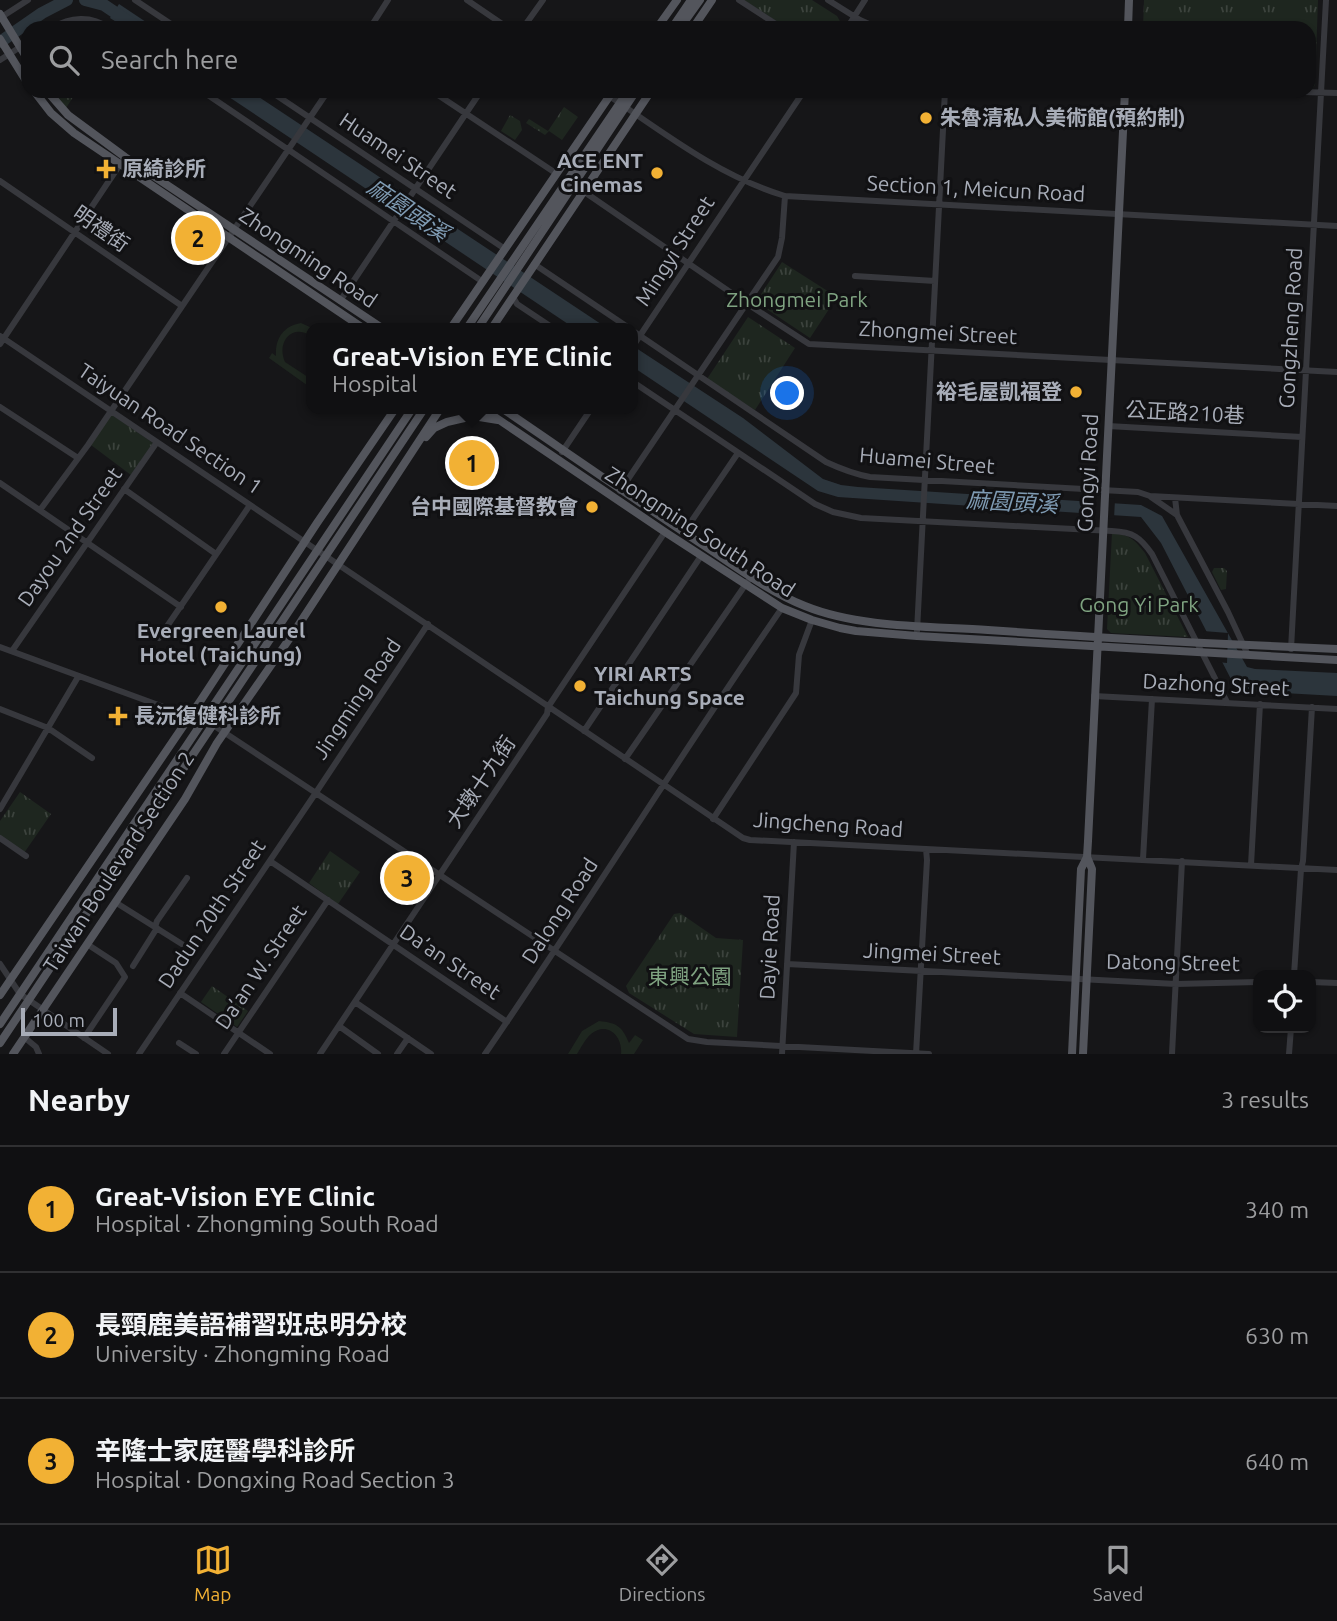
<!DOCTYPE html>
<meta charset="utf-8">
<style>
:root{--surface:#101012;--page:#19191b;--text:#f1f3f6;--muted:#9c9d9f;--line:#303032;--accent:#f2b134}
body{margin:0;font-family:Ubuntu,"Noto Sans TC",sans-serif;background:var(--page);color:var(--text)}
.controls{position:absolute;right:21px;bottom:21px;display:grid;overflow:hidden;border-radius:14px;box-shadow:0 2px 5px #0004}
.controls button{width:63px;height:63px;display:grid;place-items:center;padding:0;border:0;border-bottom:2px solid var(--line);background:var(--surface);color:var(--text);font:35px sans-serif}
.scale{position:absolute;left:21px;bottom:18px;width:96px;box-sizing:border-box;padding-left:7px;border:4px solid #a8adb8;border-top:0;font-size:19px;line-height:24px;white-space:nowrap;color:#a8adb8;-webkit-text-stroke:5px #111113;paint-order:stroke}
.you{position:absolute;left:788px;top:394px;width:24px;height:24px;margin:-18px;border:5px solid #fff;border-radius:50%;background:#1a73e8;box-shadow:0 0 0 10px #1a73e833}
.badge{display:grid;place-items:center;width:46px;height:46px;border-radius:50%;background:var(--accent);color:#111;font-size:23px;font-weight:700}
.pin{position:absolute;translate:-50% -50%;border:4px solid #fff;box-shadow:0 2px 7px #0006}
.popup{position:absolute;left:306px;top:323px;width:332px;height:91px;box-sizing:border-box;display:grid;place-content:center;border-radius:14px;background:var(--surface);filter:drop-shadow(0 2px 5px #0005);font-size:23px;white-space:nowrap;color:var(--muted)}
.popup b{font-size:26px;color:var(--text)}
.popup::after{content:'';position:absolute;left:50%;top:100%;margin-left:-14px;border:14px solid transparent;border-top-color:var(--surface)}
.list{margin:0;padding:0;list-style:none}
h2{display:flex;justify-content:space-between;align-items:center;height:91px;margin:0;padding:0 28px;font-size:30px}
h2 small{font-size:23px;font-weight:400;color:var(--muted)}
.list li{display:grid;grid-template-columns:46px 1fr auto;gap:21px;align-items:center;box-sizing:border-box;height:126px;padding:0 28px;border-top:2px solid var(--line)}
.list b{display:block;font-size:26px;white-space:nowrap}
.list p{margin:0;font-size:23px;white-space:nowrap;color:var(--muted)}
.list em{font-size:23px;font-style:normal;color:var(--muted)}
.icon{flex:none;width:38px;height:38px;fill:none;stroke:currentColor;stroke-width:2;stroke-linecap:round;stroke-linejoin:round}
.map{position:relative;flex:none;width:1337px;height:1054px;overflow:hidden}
.search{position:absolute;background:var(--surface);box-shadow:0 2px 5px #0004;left:21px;right:21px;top:21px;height:77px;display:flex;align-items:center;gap:18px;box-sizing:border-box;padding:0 24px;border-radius:21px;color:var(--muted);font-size:26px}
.sheet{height:469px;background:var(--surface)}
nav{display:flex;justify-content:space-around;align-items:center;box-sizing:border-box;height:98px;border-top:2px solid var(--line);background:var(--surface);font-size:19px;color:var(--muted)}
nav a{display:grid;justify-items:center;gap:4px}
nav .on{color:var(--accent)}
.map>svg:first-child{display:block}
.grass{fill:url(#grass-tufts)}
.pitch{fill:#1e261f}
.water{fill:#2c353c}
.pier{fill:#161618}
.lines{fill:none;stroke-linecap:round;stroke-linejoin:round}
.river{stroke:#2c353c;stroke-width:12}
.minor{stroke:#37383d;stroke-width:6}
.major{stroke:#53555c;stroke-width:8}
.poi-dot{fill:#f2b134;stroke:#111113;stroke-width:2.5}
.labels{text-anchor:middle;stroke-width:6;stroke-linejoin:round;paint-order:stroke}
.poi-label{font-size:21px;font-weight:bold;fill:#a8adb8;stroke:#111113;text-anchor:start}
.street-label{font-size:21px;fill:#a8adb8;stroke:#111113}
.park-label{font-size:21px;fill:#7fa381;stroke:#111113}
.water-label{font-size:23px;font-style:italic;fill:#7f9bb3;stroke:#111113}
</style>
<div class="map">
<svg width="1337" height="1054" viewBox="0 0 1337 1054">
<defs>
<pattern id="grass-tufts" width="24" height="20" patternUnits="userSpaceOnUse" patternTransform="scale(1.75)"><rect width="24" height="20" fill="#1e261f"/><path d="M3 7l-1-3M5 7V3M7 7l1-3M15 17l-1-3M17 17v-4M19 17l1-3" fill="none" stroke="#3c433d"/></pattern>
</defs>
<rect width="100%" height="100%" fill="#161618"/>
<path class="grass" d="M744,0H812L837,16L841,23L838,28H787Z
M1144,0H1318L1315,85L1312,89H1309V28H1143Z
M51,91H77L66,108Z
M564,107L578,117L562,140L549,131L545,135L526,123L529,119L548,131Z
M510,115L520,121L522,130L515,140L501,131Z
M782,262L837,297L810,338L756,302Z
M748,317L795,348L755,410L707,379Z
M111,414L153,443L131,475L91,445Z
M1112,533C1130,535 1134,539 1145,553L1188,637L1111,633L1107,629Z
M1214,568H1224L1227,571L1226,589L1221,590L1212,572Z
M20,792L51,814L24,853L0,837V821Z
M330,851L360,872L338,904L309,883Z
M680,913L716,938L743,940L737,1037L694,1034L629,993L626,986L674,914Z
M212,986L248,1011L237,1027L201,1002Z"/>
<path class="pitch" d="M301,323L312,328L311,336C292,323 276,342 285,362L311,379V388L269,358L272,353L276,356C275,339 283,326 301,323Z
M599,1021C617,1023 622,1026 629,1043L635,1035L643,1040L634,1054H621C623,1036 607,1021 591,1034C585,1039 581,1048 577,1054H568L582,1031Z"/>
<path class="water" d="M119,4L155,28H126L110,18Z
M220,91H250L607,328H574Z
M633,346L743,418L823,479L841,485L858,487L1141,505L1162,516L1247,667L1255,669L1337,673V696L1248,691L1234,685L1161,543L1141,517L838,497L818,491L633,367Z"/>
<path class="pier" d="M1084,498L1115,499L1114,519L1083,517Z
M1203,631L1228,633L1227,663L1218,662Z"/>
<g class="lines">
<path class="river" d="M85,0L104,5L138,28
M0,42L42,13L67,0"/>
<path class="minor" d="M135,0L177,28
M467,0L508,28
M739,0L782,28
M828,0L860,20L878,28
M0,18L28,0
M52,28C70,17 91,15 109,28
M370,28L388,0
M523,28L543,0
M847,28L865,0
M0,60L28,42
M202,91L483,282
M270,91L505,249
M432,91L557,174
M602,91C660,130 718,176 785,196L1337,226
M1267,91L1337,93
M0,181L182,306
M583,191L746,303L809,344L1337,372
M534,264L629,328
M855,276L935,281
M513,297L517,304L553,328
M340,301L481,91
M633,331L826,462C841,469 854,474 870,477L1138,492L1150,496L1337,506
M0,336L743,838L750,840L1337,870
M0,344L125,157
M633,346L804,91
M633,382L815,504L833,512L861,518L1112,531C1133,532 1140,537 1152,554L1227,702
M0,407L78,458
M1108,426L1302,437
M562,452L591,409
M0,483L181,607
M124,489L216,554
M620,491L778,257L782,238L785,196
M1151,497L1177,515
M1175,498L1177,515L1228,612L1248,655
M40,510L88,445L328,91
M684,532L738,453
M917,631L945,91
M159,638L250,505
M0,647L213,725L688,1039L707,1042L929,1054
M1291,649L1326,0
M12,651L157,442
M1094,696L1337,709
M0,709L48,728L92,758
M584,731L701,556
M625,759L748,581
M0,809L78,677
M713,819L796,693L799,655L812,620
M0,838L26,856
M1143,859L1152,699
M270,861L507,1022
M1251,865L1260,704
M115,902L185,946
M155,927L157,921L187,878
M0,964L20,994L108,1054
M787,964L1176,984L1258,982
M133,966L157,928
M1294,975L1301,869L1303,861L1312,707
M1311,982L1337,983
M180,993L270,1054
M355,1002L431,1054
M339,1026L378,1054
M24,1037L36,1047L39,1054
M84,1038L125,977L116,963L87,944
M179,1043L196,1054
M139,1054L315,794L428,624
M224,1054L328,900
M320,1054L547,714L548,707L665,532
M397,1054L408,1038
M485,1054C586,907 680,755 782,608
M782,1054L794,842
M916,1054L927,860L926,849
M1172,1054L1182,861
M1289,1054L1291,1028"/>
<path class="major" d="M0,14L28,60
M657,28L677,0
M672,28L691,0
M680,28L700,0
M693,28L712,0
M1128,28L1129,0
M0,39L28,84
M34,91L51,113L74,133L363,328
M47,91L68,115L125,157L382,328
M451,328L613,91
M467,328L628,91
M478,328L636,91
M492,328L651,91
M483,409L665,532L782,608L812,620L840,628L856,631L917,636L1337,660
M503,409C569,454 634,499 700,543C734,565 767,591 805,606C859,628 930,626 988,630C1104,638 1220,644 1337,649
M426,437L434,428L447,422L473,416L498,420
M0,995L201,700L317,523L395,409
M0,1024L412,409
M0,1043L424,409
M13,1054L185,799L217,743L292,635L440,409
M1072,1054L1081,869L1087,857
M1083,1054L1092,869L1087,857L1088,841L1125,91"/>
</g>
<g class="poi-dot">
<circle cx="926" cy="118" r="7"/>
<path d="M102.5 158.5h7v7h7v7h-7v7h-7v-7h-7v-7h7z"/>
<circle cx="657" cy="173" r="7"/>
<circle cx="1076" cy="392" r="7"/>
<circle cx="592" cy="507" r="7"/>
<circle cx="221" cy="607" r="7"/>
<circle cx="580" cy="686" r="7"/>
<path d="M114.5 705.5h7v7h7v7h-7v7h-7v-7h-7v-7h7z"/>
</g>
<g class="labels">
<g class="poi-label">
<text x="940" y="125">朱魯清私人美術館(預約制)</text>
<text x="643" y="168" text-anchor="end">ACE ENT<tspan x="643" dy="24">Cinemas</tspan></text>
<text x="122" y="176">原綺診所</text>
<text x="1062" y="399" text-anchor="end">裕毛屋凱福登</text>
<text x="578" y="514" text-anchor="end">台中國際基督教會</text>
<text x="221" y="638" text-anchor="middle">Evergreen Laurel<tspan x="221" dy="24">Hotel (Taichung)</tspan></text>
<text x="594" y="681">YIRI ARTS<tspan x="594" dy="24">Taichung Space</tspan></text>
<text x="134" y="723">長沅復健科診所</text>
</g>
<g class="street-label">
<text transform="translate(398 156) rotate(34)" y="7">Huamei Street</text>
<text transform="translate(976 189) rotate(3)" y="7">Section 1, Meicun Road</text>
<text transform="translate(101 229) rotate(35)" y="7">明禮街</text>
<text transform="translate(675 251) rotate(-57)" y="7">Mingyi Street</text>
<text transform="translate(308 258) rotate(34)" y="7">Zhongming Road</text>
<text transform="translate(1291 328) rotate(-87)" y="7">Gongzheng Road</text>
<text transform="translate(938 333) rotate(3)" y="7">Zhongmei Street</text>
<text transform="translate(1185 413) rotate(3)" y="7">公正路210巷</text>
<text transform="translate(170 429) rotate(34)" y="7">Taiyuan Road Section 1</text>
<text transform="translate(927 461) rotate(5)" y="7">Huamei Street</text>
<text transform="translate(1088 473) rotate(-87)" y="7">Gongyi Road</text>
<text transform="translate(700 532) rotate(33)" y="7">Zhongming South Road</text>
<text transform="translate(70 537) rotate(-55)" y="7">Dayou 2nd Street</text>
<text transform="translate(1216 685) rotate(3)" y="7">Dazhong Street</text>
<text transform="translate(357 699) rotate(-56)" y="7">Jingming Road</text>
<text transform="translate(481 782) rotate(-56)" y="7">大墩十九街</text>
<text transform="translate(828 825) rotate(4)" y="7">Jingcheng Road</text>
<text transform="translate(119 862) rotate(-57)" y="7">Taiwan Boulevard Section 2</text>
<text transform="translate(560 911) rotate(-57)" y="7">Dalong Road</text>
<text transform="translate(212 914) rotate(-56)" y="7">Dadun 20th Street</text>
<text transform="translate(770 947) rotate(-87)" y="7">Dayie Road</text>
<text transform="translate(932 954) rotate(3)" y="7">Jingmei Street</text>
<text transform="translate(450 962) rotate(34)" y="7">Da’an Street</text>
<text transform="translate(1173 963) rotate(1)" y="7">Datong Street</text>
<text transform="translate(261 967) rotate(-56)" y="7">Da’an W. Street</text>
</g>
<g class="park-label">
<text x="797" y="307">Zhongmei Park</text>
<text x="1139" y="612">Gong Yi Park</text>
<text x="690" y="984">東興公園</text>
</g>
<g class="water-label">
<text transform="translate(408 210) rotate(34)" y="8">麻園頭溪</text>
<text transform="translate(1012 502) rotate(3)" y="8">麻園頭溪</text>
</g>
</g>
</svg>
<div class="controls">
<button><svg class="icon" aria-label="locate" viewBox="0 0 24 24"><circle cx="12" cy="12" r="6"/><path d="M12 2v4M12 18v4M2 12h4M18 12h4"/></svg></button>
</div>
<div class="scale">100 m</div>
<div class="you"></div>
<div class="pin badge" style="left:472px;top:463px">1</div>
<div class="popup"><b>Great-Vision EYE Clinic</b>Hospital</div>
<div class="pin badge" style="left:198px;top:238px">2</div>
<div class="pin badge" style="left:407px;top:878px">3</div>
<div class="search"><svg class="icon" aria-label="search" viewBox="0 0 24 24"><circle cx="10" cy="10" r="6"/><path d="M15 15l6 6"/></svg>Search here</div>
</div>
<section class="sheet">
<h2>Nearby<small>3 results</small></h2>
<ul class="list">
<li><span class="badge">1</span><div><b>Great-Vision EYE Clinic</b><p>Hospital · Zhongming South Road</p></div><em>340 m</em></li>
<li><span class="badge">2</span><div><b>長頸鹿美語補習班忠明分校</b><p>University · Zhongming Road</p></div><em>630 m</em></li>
<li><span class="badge">3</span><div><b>辛隆士家庭醫學科診所</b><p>Hospital · Dongxing Road Section 3</p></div><em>640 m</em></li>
</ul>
</section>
<nav>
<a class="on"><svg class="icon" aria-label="map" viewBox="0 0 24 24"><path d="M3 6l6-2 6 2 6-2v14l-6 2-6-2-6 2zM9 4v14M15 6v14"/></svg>Map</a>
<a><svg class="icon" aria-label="directions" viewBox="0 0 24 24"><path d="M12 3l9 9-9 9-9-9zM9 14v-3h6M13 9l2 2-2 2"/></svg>Directions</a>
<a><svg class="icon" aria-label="saved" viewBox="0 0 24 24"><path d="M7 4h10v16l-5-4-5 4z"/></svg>Saved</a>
</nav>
